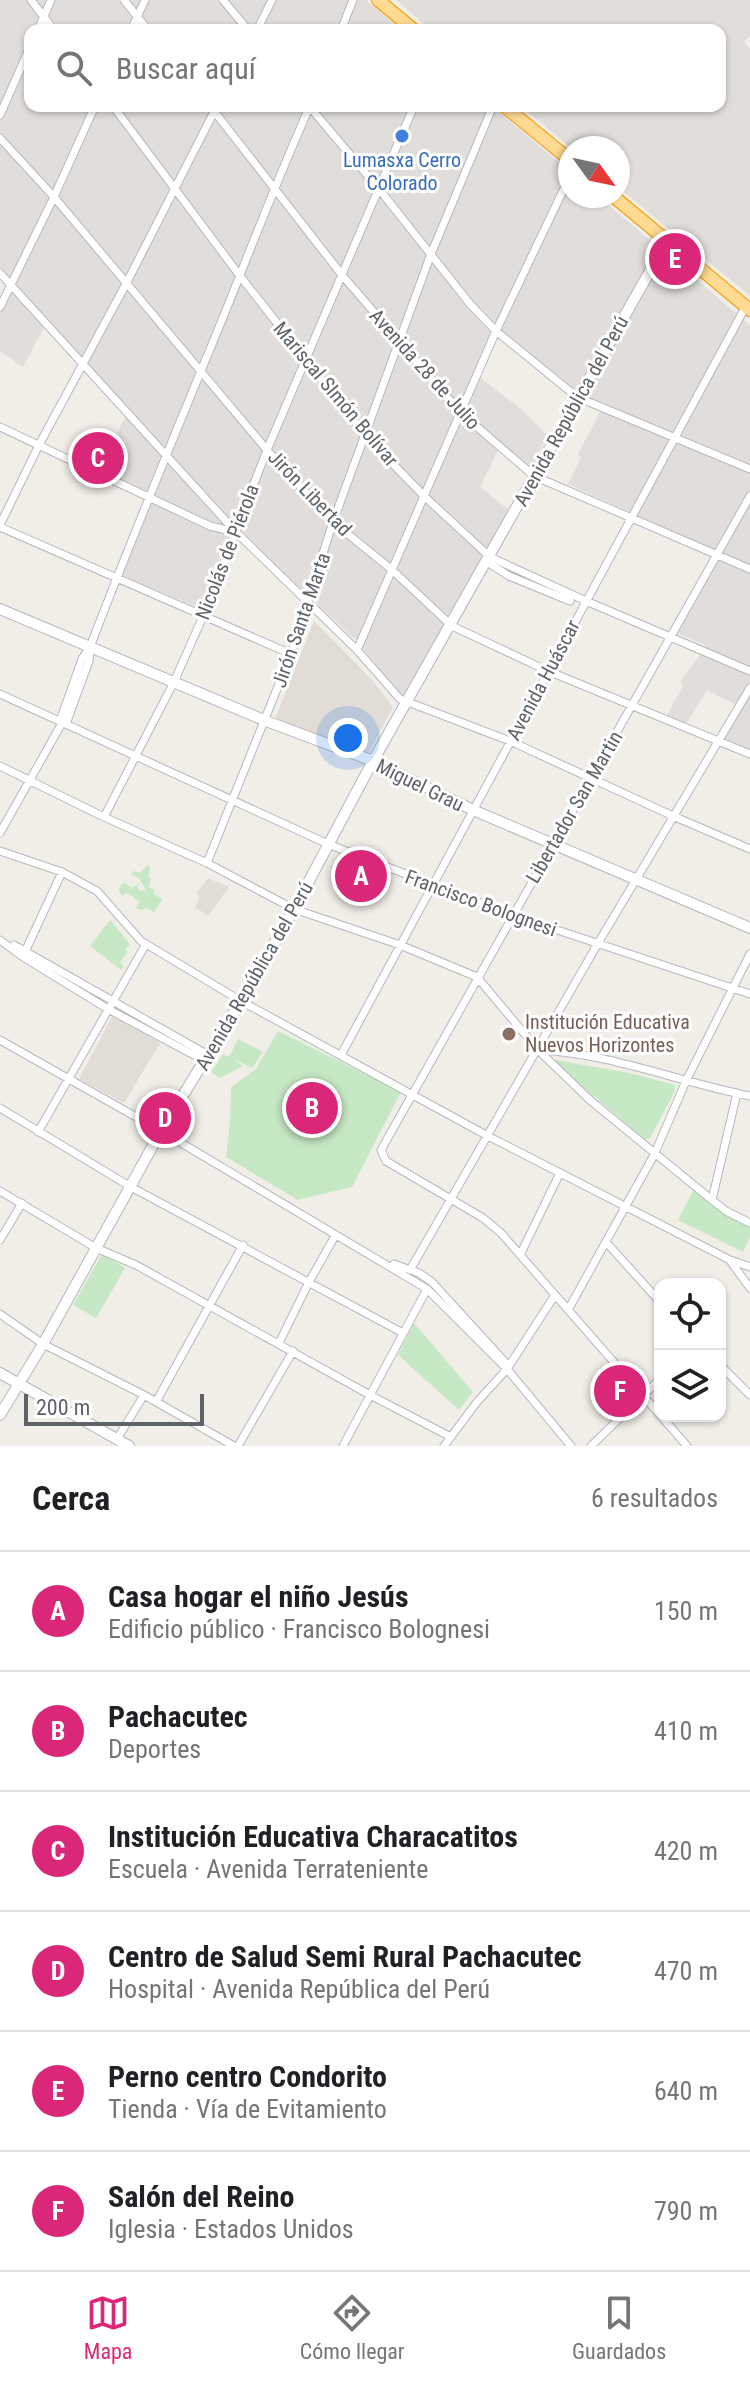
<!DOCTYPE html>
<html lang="es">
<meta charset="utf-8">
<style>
:root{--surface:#fff;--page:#f2f2f2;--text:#202124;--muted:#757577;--line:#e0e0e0;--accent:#db2777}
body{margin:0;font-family:"Roboto Condensed",sans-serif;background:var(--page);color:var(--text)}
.controls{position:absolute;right:24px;bottom:24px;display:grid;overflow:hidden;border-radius:16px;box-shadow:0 2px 6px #0004}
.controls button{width:72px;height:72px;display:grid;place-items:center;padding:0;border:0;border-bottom:2px solid var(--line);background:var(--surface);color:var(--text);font:40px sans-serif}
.compass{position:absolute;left:558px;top:136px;width:72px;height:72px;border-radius:50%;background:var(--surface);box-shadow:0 2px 6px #0004;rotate:123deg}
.scale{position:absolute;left:24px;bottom:20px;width:180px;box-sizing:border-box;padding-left:8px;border:4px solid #5f6368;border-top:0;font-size:22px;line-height:28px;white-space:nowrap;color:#5f6368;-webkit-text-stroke:6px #fff;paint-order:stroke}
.you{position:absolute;left:348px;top:738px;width:28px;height:28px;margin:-20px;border:6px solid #fff;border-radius:50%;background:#1a73e8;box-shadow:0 0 0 12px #1a73e833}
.badge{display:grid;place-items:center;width:52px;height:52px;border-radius:50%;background:var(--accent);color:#fff;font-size:26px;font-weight:700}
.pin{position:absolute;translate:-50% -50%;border:4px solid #fff;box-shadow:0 2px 8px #0006}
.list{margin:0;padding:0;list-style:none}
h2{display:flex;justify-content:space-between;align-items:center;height:104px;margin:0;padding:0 32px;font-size:34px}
h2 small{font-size:26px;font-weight:400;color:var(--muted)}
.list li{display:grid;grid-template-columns:52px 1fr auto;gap:24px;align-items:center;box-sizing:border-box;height:120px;padding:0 32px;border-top:2px solid var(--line)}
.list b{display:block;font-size:30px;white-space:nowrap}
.list p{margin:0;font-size:26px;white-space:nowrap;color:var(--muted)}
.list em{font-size:26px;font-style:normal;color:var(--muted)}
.icon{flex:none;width:44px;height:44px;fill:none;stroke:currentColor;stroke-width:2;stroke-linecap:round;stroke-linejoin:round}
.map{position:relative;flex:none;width:750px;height:1446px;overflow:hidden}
.search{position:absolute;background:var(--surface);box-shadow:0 2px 6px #0004;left:24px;right:24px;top:24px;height:88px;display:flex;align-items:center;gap:20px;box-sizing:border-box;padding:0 28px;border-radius:16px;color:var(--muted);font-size:30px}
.sheet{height:824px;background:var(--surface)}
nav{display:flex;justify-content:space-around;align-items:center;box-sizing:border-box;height:112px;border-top:2px solid var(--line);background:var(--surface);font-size:22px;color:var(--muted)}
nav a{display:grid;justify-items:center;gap:4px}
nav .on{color:var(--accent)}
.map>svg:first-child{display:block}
.industrial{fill:#e0ddda}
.education{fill:#e1ddd6}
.green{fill:#c7e8c4}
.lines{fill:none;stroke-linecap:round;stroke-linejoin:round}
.street-casing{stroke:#b5b8bc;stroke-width:9}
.secondary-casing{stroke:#b4b7bc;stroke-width:12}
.highway-casing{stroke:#f89700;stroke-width:14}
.street{stroke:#fff;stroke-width:7}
.secondary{stroke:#fff;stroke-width:10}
.highway{stroke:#feda92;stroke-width:12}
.shop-dot{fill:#3f7fe0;stroke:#fff;stroke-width:3}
.education-dot{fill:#8d6e63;stroke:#fff;stroke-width:3}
.labels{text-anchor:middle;stroke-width:6;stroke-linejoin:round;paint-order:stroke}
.shop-label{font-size:20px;fill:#366cbe;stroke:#fff}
.street-label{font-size:20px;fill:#5f6368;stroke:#fff}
.education-label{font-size:20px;fill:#785e54;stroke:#fff;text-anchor:start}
</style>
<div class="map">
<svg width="750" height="1446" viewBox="0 0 750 1446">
<rect width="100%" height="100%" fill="#f1eee8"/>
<path class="industrial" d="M0,0H366L402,30H30V106H492L570,172V196H598L750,325V751L724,739L742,708L707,690L685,725L666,717L683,686L680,682L707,646L676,633L720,553L568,484L581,457L578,454L601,410L498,334L478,376L521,409L548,436L528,473L499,449L480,487L509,510L408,694L401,695L356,640L302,590L234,523L199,608L119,574L146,493L99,470L129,409L48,320L23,367L0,351V311L14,284L0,269Z
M396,0H750V35L744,42L750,49V296L618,187V148H571L521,106H720V30H431Z"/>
<path class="education" d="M314,621L373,681L393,707L367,756L275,719Z
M208,878L229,887L208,916L195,907L200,897L196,894Z
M113,1015L160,1043L124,1103L79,1079Z"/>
<path class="green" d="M148,864L150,869L148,876L151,879L149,887L155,890L153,894L163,899L154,912L147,908L141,910L136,908L140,902L127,893L120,897L122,895L119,891L120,886L124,882L132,888L141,883L137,887L140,891L146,890L139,878L131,874L133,871L140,873Z
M110,920L130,944L125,949L128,952L120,962L124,966L121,970L90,946Z
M278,1031L401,1092L352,1187L298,1200L226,1157L230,1123L231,1087L256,1069Z
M238,1039L263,1052L252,1068L233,1059L243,1066L220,1078L211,1072L223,1054L229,1057Z
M556,1060L630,1073L675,1085V1091L650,1138L645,1140L554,1062Z
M694,1189L750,1226V1236L743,1252L678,1220Z
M102,1254L125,1268L96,1318L73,1305Z
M414,1323L473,1392L459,1410L398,1355Z"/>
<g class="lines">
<g class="street-casing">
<path id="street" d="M31,0L54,30
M124,0L148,30
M223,0L248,30
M38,30L51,0
M131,30L145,0
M257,30L272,0
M341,30L353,0
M113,106L240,276L366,436L424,496L490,557L586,601L750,671
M210,106L342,275L461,413L534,476L750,569
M309,106L379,189L470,304L496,331L577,397L750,469
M0,115L30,47
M0,138L54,197L267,450L333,522L391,569L452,626L548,671L750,754
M0,273L236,532L357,650L400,699L510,741L673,816L750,849
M0,307L54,197L95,106
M0,427L210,526L235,532
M0,525L39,445L126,284L217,106
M0,527L291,654
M487,562L509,576L570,601
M357,650L496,331L570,176
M0,694L328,844L512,915L750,994
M60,721L82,659L90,647C132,537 177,429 222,320C251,248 278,177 310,106
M66,724L89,661L90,649
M0,766L104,817L207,863L294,909L400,945L477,977L538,1050L591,1101L712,1200L726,1211L750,1223
M104,817L174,682L204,614L267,450L414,106
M0,833L62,723
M0,851L62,872L97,891L141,941L241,1001L486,1135L730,1260L750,1267
M207,863L291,654L333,522L431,254L493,106
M0,940L23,957L108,1009L205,1061
M14,945L208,1055
M24,954L62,872
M0,1040L161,1131L427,1289L507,1369L571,1446
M538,1050C610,1053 679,1082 750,1096
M341,1055L746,306
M0,1108L131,1187L403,1333
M38,1132L146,944
M0,1191L96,1248L136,1265L370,1395L451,1437
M712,1200L737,1093
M0,1240L22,1203
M606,1242L660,1302
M520,1255L560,1173
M731,1262L750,1288
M394,1264L419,1273L432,1282L505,1362L507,1369
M410,1270L597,945L750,688
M568,1310L654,1155L686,1081L750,954
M0,1314L43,1344L144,1395L234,1446
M279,1343L309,1282L335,1236
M720,1365L750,1395
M156,1402L243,1245
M660,1415L501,1233L483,1218L386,1161L381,1150L750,496
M661,1416L687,1446
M117,1439L144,1395
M238,1446L293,1351
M343,1446L427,1289
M444,1446L477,1402L507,1369L555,1295
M591,1446L660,1379"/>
</g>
<g class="secondary-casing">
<path id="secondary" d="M0,609L266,721L373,761L473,810L750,928
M0,1373L129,1446
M0,1415L43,1344L161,1131L241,1001L294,909L373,761L667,241"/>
</g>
<g class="highway-casing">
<path id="highway" d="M378,0L414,30
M504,106L570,160
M613,196L750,310"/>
</g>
<use href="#street" class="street"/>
<use href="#secondary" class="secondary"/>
<use href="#highway" class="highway"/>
</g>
<circle class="shop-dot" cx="402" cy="136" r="8"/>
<circle class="education-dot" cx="509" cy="1034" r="8"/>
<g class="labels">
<g class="shop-label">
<text x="402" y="167">Lumasxa Cerro<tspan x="402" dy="23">Colorado</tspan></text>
</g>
<g class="street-label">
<text transform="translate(425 369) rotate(48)" y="7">Avenida 28 de Julio</text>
<text transform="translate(336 394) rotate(50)" y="7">Mariscal SImón Bolívar</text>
<text transform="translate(571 411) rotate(-61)" y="7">Avenida República del Perú</text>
<text transform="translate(310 493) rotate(46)" y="7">Jirón Libertad</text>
<text transform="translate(227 552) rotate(-69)" y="7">Nicolás de Piérola</text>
<text transform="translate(301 620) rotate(-71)" y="7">Jirón Santa Marta</text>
<text transform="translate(543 680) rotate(-62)" y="7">Avenida Huáscar</text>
<text transform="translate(420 785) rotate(26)" y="7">Miguel Grau</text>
<text transform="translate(574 807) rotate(-60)" y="7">Libertador San Martin</text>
<text transform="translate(481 903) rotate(20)" y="7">Francisco Bolognesi</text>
<text transform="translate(254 976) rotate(-60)" y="7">Avenida República del Perú</text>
</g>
<g class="education-label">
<text x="525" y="1029">Institución Educativa<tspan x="525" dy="23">Nuevos Horizontes</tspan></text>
</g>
</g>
</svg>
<div class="controls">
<button><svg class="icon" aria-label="locate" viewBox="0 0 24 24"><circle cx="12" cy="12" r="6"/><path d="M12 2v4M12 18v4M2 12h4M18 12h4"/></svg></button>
<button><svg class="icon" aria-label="layers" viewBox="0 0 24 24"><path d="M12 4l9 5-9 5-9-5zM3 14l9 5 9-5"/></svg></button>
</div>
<svg class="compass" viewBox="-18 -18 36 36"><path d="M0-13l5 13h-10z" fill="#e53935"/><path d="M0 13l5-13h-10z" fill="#757577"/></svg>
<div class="scale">200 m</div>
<div class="you"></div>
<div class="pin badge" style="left:361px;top:876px">A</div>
<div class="pin badge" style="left:312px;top:1108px">B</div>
<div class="pin badge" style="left:98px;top:458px">C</div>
<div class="pin badge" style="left:165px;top:1118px">D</div>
<div class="pin badge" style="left:675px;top:259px">E</div>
<div class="pin badge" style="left:620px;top:1391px">F</div>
<div class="search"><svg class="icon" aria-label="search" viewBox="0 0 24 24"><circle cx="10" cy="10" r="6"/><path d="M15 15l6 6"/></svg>Buscar aquí</div>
</div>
<section class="sheet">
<h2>Cerca<small>6 resultados</small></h2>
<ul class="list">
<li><span class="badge">A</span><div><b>Casa hogar el niño Jesús</b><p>Edificio público · Francisco Bolognesi</p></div><em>150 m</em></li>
<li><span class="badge">B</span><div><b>Pachacutec</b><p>Deportes</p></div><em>410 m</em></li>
<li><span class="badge">C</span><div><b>Institución Educativa Characatitos</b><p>Escuela · Avenida Terrateniente</p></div><em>420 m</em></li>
<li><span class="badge">D</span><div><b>Centro de Salud Semi Rural Pachacutec</b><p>Hospital · Avenida República del Perú</p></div><em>470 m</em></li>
<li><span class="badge">E</span><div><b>Perno centro Condorito</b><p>Tienda · Vía de Evitamiento</p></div><em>640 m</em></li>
<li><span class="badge">F</span><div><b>Salón del Reino</b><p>Iglesia · Estados Unidos</p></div><em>790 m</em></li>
</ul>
</section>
<nav>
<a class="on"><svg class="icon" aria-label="map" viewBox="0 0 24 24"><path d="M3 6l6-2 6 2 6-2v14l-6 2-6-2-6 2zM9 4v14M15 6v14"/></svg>Mapa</a>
<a><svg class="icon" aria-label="directions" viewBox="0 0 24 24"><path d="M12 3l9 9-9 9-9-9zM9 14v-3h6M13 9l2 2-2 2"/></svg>Cómo llegar</a>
<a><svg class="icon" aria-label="saved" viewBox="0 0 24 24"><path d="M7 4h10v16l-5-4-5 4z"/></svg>Guardados</a>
</nav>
